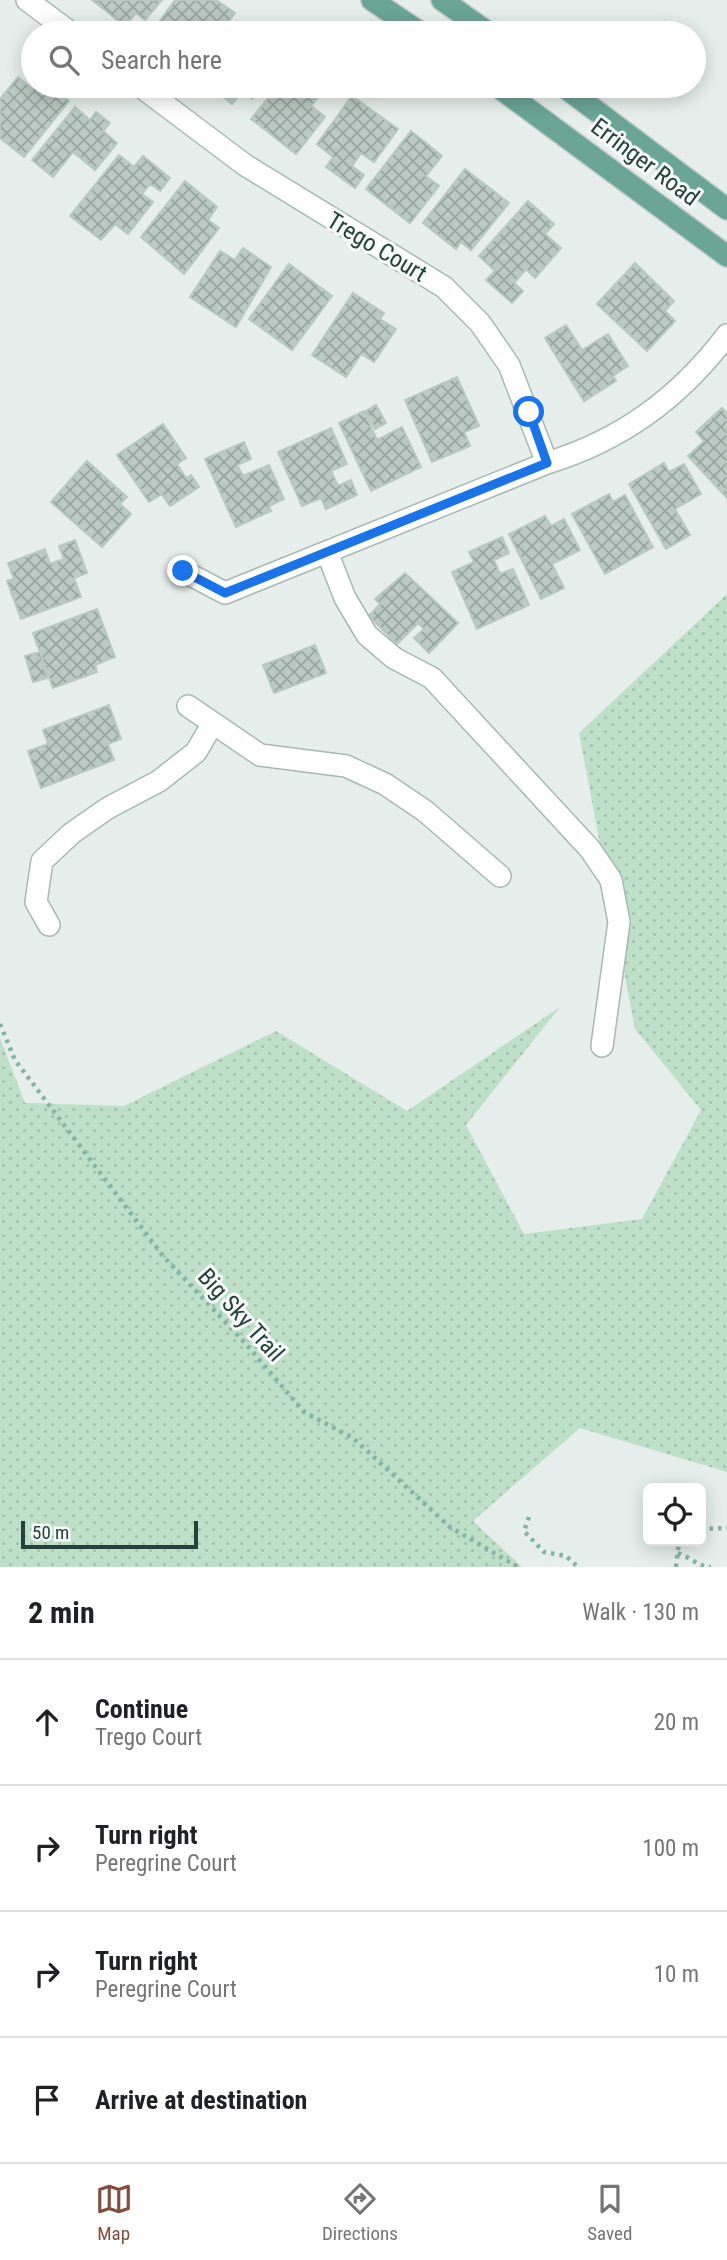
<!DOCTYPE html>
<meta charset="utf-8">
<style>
:root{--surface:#fff;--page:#f2f2f2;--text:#202124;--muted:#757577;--line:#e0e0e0;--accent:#7f4e3f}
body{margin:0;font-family:"Roboto Condensed",sans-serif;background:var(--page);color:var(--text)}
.controls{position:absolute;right:21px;bottom:21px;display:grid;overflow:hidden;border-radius:10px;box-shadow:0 4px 18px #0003}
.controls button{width:63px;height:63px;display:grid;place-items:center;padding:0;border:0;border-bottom:2px solid var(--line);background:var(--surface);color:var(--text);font:35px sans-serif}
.scale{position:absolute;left:21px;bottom:18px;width:177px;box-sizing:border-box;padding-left:7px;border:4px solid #24423a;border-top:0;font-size:19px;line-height:24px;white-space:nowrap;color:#24423a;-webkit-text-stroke:5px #f7fbf9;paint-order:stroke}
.stop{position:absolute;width:21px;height:21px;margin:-16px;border:5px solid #1a73e8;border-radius:50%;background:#fff}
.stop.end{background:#1a73e8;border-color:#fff;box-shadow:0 2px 7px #0008}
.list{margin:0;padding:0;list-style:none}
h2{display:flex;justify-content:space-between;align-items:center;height:91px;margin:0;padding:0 28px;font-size:30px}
h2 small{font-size:23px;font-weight:400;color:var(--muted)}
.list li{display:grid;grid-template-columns:46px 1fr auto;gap:21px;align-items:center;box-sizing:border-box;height:126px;padding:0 28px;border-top:2px solid var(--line)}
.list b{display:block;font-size:26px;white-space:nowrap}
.list p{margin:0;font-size:23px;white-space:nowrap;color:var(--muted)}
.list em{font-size:23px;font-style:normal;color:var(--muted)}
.icon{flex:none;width:38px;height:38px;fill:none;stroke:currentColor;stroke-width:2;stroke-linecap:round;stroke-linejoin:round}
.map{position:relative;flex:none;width:727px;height:1567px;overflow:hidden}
.search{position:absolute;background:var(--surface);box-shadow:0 4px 18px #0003;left:21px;right:21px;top:21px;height:77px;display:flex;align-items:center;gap:18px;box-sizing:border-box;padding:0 24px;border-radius:38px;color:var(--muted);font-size:26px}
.sheet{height:595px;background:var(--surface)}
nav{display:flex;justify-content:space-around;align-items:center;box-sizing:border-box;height:98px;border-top:2px solid var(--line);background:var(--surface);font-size:19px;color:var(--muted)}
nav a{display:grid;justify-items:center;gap:4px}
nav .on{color:var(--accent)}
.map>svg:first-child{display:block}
.grass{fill:url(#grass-dots)}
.building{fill:url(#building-cross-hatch);stroke:#b8c9c2;stroke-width:2}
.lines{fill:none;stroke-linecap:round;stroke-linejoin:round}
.minor-casing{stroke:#a8b8b2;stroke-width:24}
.major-casing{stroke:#c2cac8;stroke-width:24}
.path{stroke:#86b3a5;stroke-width:4.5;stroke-dasharray:3.5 5;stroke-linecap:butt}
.minor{stroke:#fff;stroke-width:21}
.major{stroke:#6aa596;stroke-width:21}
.route{stroke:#1a73e8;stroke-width:9}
.labels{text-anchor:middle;stroke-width:6;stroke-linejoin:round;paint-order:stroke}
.street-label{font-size:24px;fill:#24423a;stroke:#f7fbf9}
</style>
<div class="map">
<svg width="727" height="1567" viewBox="0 0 727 1567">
<defs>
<pattern id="grass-dots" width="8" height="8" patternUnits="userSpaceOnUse" patternTransform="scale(1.75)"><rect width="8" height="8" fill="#bfe0c8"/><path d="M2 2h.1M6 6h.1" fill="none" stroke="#a4c1ad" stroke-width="1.8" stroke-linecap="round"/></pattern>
<pattern id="building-cross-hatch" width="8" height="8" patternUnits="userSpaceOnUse" patternTransform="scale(1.75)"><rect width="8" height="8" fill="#bbcac4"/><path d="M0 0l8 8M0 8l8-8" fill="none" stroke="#98a6a0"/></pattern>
</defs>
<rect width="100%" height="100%" fill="#e6efeb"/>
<path class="grass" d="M727,594V1472L580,1428L473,1521L522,1567H0V1038L25,1103L124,1106L276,1031L407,1111L560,1007L466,1125L524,1234L642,1219L701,1110L635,1029L579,733Z"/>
<path class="building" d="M92,0H162L145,20L136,13L125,26Z
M175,0H216L235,13L220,33H159L154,29Z
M244,23L255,33H235Z
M18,77L33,89L35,86H50L69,101L24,157L0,138V99Z
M211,86H263L252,99L243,91L232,104Z
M278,86H327L311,106L325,117L296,154L251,119Z
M352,96L398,129L374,162L361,153L352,166L364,175L355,188L326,167L333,157L317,144Z
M75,107L90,120L96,112L110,123L103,131L117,143L95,170L73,152L53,177L32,160Z
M411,131L442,156L426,176L439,186L410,223L366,189Z
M119,155L134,167L143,156L170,178L160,191L150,184L142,194L153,202L128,234L115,224L101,240L70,216Z
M465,169L509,203L471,250L461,242L456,249L423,223Z
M185,181L217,207L208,220L219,228L184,274L141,237Z
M528,201L554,224L545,234L561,248L535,278L526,269L514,283L523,291L512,303L486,280L495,271L479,256Z
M243,248L271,267L236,327L190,297L220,251L235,260Z
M635,263L674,301L665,311L675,321L647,351L597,304Z
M289,264L332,296L292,350L249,319Z
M353,293L384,313L380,319L396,329L374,362L361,354L346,377L312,355Z
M566,325L582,350L608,334L628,366L613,376L616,381L584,401L545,338Z
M457,377L479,426L464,432L470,446L432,462L405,400Z
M376,405L386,423L375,429L366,411Z
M722,408L727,413V498L688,456L704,441L696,432Z
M364,411L377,440L402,427L421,467L371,491L339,423Z
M163,424L186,458L177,464L186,478L191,475L199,487L170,506L162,494L149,502L117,455Z
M331,428L347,464L331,471L338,486L351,480L357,495L326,509L321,498L302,506L278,452Z
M244,442L251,459L237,465L243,476L269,465L284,499L269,506L271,511L236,527L205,459Z
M87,461L127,497L120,504L131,514L102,547L51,502Z
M664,463L669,472L684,464L701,494L675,509L690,535L666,549L629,484Z
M609,494L613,502L625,495L653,547L605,574L572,514Z
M545,516L551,526L564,519L580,550L552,564L564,588L541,599L509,534Z
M502,537L509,553L494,560L500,574L513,569L529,605L477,629L452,572L474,562L469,552Z
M75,540L87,573L74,578L81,597L21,619L7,581L14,579L8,563L45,549L50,564L64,559L59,546Z
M405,573L458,623L429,653L414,638L424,629L418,623L397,644L369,616L380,604L375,599Z
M97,609L115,657L95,665L97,672L53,688L33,633Z
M315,645L326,673L274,693L263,665Z
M40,652L47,678L33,682L25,656Z
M109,705L121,739L108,744L114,760L41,788L28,751L48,744L43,730Z"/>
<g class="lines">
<g class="minor-casing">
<path id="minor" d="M27,0L71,33
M140,86L245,165L444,287L480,323L509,365L547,463
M327,552L345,598L367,635L394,658L432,678L590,849L611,880L619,922L602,1046
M183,571L225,593L547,463C622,440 679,398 727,335
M188,706L260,755L346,766L385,784L425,811L500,876
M49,925L36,902L42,861L72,833L108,808L159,781L196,752L213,723"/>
</g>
<g class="major-casing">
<path id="major" d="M372,0L421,33
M442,0L489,33
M497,86L727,256
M563,86L727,209"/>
</g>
<path class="path" d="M0,1024L15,1060L163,1256L246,1344L304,1412L353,1438L450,1527L518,1567
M529,1517L524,1531L544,1552L566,1556L578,1567
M701,1529L727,1528
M678,1553C689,1557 700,1567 711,1567
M676,1567L679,1541"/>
<use href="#minor" class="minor"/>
<use href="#major" class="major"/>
</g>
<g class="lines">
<path class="route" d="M183,571L225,593L547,463L529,412"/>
</g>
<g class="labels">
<g class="street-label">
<text transform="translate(645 162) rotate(37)" y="8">Erringer Road</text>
<text transform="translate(377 247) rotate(31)" y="8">Trego Court</text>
<text transform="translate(241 1315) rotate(48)" y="8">Big Sky Trail</text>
</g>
</g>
</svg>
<div class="controls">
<button><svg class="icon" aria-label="locate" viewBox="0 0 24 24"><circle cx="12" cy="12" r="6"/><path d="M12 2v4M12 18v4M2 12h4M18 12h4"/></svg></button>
</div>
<div class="scale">50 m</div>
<div class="stop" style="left:529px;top:412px"></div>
<div class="stop end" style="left:183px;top:571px"></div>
<div class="search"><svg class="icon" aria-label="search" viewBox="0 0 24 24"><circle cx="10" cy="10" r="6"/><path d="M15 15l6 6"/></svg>Search here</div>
</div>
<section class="sheet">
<h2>2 min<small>Walk · 130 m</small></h2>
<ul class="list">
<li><svg class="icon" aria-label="ahead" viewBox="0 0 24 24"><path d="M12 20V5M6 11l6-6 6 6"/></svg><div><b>Continue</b><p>Trego Court</p></div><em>20 m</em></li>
<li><svg class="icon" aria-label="right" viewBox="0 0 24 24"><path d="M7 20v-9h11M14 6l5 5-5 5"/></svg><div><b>Turn right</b><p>Peregrine Court</p></div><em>100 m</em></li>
<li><svg class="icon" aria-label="right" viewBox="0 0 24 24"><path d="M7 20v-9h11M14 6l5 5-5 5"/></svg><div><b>Turn right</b><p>Peregrine Court</p></div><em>10 m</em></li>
<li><svg class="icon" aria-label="arrive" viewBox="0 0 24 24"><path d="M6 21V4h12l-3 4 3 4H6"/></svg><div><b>Arrive at destination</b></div></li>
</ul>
</section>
<nav>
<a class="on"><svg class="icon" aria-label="map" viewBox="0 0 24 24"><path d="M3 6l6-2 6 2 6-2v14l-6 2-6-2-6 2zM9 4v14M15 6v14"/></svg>Map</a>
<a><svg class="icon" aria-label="directions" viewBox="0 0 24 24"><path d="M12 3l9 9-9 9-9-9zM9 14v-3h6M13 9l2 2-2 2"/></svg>Directions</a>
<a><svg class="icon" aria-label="saved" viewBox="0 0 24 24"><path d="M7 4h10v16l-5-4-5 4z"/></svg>Saved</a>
</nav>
